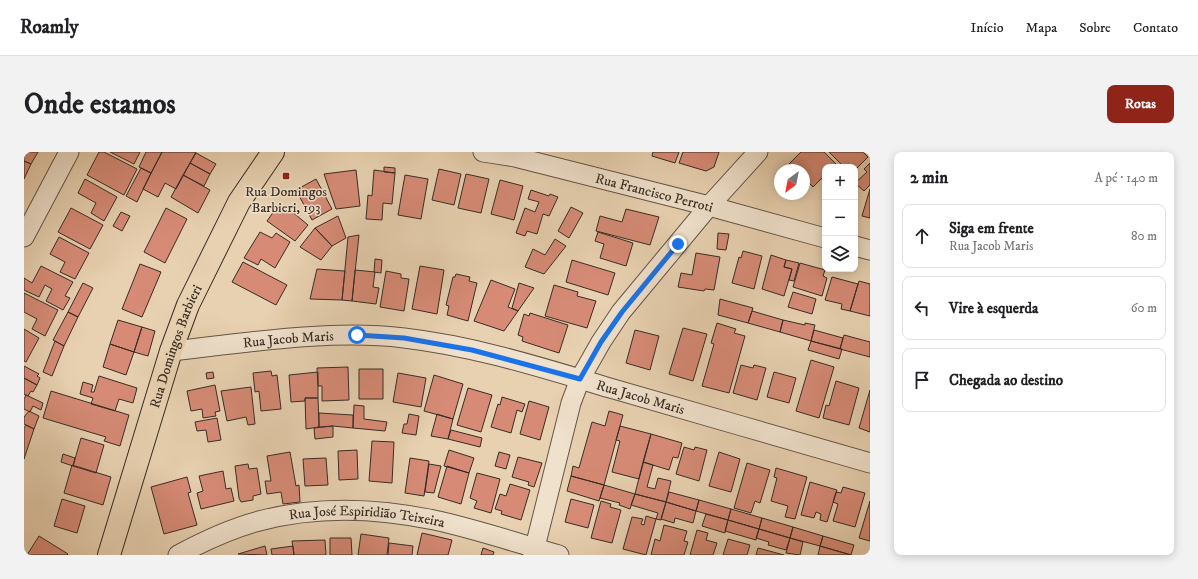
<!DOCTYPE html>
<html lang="pt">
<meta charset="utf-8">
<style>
:root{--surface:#fff;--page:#f2f2f2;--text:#202124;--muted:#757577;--line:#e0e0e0;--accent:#8f2418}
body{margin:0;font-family:"IM FELL DW Pica",serif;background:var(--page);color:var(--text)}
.controls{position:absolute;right:12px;top:12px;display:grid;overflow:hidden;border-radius:8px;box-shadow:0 2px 10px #0003}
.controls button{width:36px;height:36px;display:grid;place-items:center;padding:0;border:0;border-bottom:1px solid var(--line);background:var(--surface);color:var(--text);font:20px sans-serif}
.compass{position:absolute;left:750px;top:12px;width:36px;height:36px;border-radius:50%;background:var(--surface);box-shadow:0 2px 10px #0003;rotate:212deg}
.stop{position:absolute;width:12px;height:12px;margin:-9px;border:3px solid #1a73e8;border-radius:50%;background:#fff}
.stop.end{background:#1a73e8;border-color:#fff;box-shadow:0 1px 4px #0008}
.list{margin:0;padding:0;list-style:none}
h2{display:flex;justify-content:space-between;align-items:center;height:52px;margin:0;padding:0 16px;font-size:17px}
h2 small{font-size:13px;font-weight:400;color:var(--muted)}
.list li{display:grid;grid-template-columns:26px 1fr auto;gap:12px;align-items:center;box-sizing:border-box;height:64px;margin:0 8px 8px;padding:0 8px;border:1px solid var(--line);border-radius:8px}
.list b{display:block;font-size:15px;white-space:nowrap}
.list p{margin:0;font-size:13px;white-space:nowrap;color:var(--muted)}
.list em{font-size:13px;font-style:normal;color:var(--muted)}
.icon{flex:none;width:22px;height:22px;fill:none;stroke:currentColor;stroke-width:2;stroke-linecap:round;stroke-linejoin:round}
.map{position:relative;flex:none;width:846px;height:403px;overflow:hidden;border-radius:8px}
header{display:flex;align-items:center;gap:24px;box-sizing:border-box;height:56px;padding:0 20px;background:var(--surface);border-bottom:1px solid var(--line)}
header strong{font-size:19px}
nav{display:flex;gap:22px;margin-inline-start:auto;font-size:14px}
.intro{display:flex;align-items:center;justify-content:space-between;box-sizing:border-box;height:96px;padding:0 24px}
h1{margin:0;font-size:28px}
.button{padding:10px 18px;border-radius:8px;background:var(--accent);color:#fff;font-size:14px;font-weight:700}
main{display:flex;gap:24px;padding:0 24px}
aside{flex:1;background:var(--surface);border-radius:8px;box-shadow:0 2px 10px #0003}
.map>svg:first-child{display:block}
.building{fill:#d78b77;stroke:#382c23}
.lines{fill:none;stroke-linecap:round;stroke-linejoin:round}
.minor-casing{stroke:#645546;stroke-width:21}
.major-casing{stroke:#382c23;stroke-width:24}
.minor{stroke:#f0e1cc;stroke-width:19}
.major{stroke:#e8d1b1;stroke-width:22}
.route{stroke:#1a73e8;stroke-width:5}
.poi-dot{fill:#8f2418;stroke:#f0e1cc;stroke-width:1.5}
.labels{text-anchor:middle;stroke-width:3;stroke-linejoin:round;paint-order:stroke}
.poi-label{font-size:14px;fill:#382c23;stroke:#f0e1cc}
.street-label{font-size:14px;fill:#382c23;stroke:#f0e1cc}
</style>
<header>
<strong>Roamly</strong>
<nav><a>Início</a><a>Mapa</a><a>Sobre</a><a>Contato</a></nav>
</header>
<div class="intro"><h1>Onde estamos</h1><a class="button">Rotas</a></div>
<main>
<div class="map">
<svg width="846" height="403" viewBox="0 0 846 403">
<rect width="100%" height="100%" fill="#e8d1b1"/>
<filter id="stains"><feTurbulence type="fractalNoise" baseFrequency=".005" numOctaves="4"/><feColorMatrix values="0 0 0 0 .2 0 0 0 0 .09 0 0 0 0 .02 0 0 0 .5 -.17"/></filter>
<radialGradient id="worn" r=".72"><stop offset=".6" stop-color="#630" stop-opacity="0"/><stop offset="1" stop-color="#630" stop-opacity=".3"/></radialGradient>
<path class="building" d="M0,0H14L7,12L0,9Z
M75,0H80L113,17L100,43L63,23Z
M86,0H116L110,12Z
M122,0H138L127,21L115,15Z
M138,0H172L152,37L141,31L134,45L119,37Z
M629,0H655L651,11L628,4Z
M695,0L690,15L682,19L655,11L659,0Z
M777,0H800L815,15H801V23L789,35L780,26V18H772L765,12Z
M805,0H839L844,5L831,18V15H820Z
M172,1L192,12L186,22L166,11Z
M0,9L7,12L0,27Z
M166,11L186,22L180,34L159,23Z
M846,11V33L840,39L831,31L843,20L840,17Z
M360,15L371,16V21L360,20Z
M117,16L127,21L113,50L102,44Z
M415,17L437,22L430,53L408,48Z
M332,18L336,54L312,57L300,22Z
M350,18L371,21L368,52L359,51L358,68L342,67L344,43L348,44Z
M442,22L465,27L457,61L434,56Z
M159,23L186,38L174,61L147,45Z
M381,23L404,27L397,67L374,63Z
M61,27L93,45L80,69L67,61L72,51L54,41Z
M292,27L308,57L288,68L272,38Z
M476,28L499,34L490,68L467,62Z
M846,37V66L838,64Z
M507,38L525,44L526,42L534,45L525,64L519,62L513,82L503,79L501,84L492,81L501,56L511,60L515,50L504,47Z
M260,53L284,73L271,89L243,69L253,55L256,58Z
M547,55L559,61L545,86L534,79Z
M47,56L79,73L66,97L34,80Z
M142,56L163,67L141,111L120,100Z
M602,57L635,65L626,93L572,79L576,64L598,70Z
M97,60L106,64L98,79L89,74Z
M314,64L322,86L308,94L291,76Z
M291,76L308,94L297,108L276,95Z
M236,80L248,86L252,81L266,90L251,116L237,107L234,113L220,106Z
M574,80L609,91L602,114L576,106L580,92L571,89Z
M694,81L705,82L702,98L693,97Z
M335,83L328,149L318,148L324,85Z
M35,85L65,101L51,127L36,120L41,110L26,102Z
M531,87L542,94L520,122L501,115L509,97L521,103Z
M719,99L738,104L730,137L708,131L715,105L717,106Z
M672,101L696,105L690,138L681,137L680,139L654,135L657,121L668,123Z
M747,103L762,108L760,115L768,117L760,144L738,137Z
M351,107L358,108L357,121L350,120Z
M548,108L591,121L584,143L542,130Z
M762,108L775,111L770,129L765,128L768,117L760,115Z
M219,110L263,133L252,153L208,130Z
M776,111L801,118L799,124L803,126L798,144L769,135Z
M116,112L137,120L118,165L98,157Z
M17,114L49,130L41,144L46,146L39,158L22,149L28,137L21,133L15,145L0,138V126L8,131Z
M396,114L420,118L413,162L388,157Z
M293,117L321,119L318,148L286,147Z
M331,118L351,120L349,135L355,136L352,152L328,149Z
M362,119L377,122V126L385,127L380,159L356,155Z
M432,122L446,125L445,129L453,131L444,169L423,163L425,154L422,153L429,125H431Z
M808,125L834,132L826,159L817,157L818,152L801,148Z
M467,128L491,137L484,155L494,159L480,179L450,169Z
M835,129L846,132V164L826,159Z
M59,131L69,136L54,165L44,160Z
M495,131L510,136L494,159L488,156Z
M530,133L554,140L553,144L572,149L563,176L521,164Z
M769,140L792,147L788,162L764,155Z
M0,141L34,158L21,184L8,177L13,167L0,160Z
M696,147L729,156L724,171L694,163Z
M728,159L759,168L756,180L724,171Z
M44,160L54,165L40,194L29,188Z
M506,161L544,173L535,201L498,189L499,185L494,183L500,162L505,164Z
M94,168L118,175L110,200L86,192Z
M759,168L781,173V171L791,173L787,189L756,180Z
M693,171L712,177L710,181L721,184L705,241L678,234L690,192L687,191Z
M118,175L131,179L124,204L110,200Z
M659,176L683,182L669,229L645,222Z
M0,177L15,186L2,210L0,209Z
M611,178L635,184L626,218L602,211Z
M790,178L819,186L816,197L787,189Z
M820,183L846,190V205L816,197Z
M31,189L40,194L28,224L19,220Z
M787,189L818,197L815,207L784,198Z
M86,192L110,200L102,223L79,215Z
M787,208L810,215L795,266L772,259Z
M717,213L729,216L730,213L742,216L733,248L709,241Z
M0,214L15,222L13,224L16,226L13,233L0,226Z
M324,215L325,248L298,249V234H294L293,216Z
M335,217H359V247H335Z
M247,219L248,224L253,223L257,257L237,259L235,239L231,240L229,221Z
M189,220L190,226L183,227L182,221Z
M294,220V246H281V249L267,250L265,223Z
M750,220L772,226L765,251L743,245Z
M374,221L402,226L397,255L369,250Z
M410,223L439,232L429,267L400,259Z
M75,224L113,236L109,251L95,247L91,259L67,252L69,246L56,242L59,230L69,233L67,240H70Z
M0,226L13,233L9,240L7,239L4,244L0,242Z
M812,229L835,236L825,273L799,266L802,253L805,254Z
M191,233L196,259L191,260L192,264L179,266L178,257L167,259L163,239Z
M227,235L231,272L224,273L222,265L203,269L197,239Z
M444,236L468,243L457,280L433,273Z
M846,238V280L835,276Z
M27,239L105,263L96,294L80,289L82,285L19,266Z
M2,243L19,251L17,258L9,254L6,260L0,257V247Z
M478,245L501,252L498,260L493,258L487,281L467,275L474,252L476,253Z
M281,246H294L295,275L282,277Z
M505,249L525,255L516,288L496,282Z
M330,253L340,254V267L363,270L361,279L329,276Z
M5,259L15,264L10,277L0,272V265Z
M585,259L599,263L580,333L547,324L549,314L555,316L568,270L581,274Z
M295,261L329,263V276L309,274L295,275Z
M385,262L395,264L392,283L378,281L380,272H383Z
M413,262L429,267L424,287L407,284Z
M193,266L197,288L184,290L182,278L173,279L171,270Z
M2,273L10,277L0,307V276Z
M309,274V285L291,287L290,276Z
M596,274L627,282L615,327L588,320L596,289L592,288Z
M427,278L458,286L456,295L424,287Z
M627,282L658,291L654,306L649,305L645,318L619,310Z
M57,286L80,293L72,321L49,314Z
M348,289L370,290L368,331L345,329Z
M660,295L670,298L671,295L683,298L675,329L652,322Z
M333,298L334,327L315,328L314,299Z
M425,298L450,306L445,321L420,314Z
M266,300L272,334L275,333L276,350L259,352L257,340L243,342L241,329H247L243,304Z
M475,300L486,303L482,317L471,314Z
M695,300L716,307L707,340L685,334Z
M39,302L51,306L49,314L37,310Z
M494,305L518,311L510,335L504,333L505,330L488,325Z
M302,306L304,333L281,334L279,307Z
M386,306L405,309L400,344L381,341Z
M619,310L629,313L623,335L631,337L634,326L647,329L642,350L611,342Z
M723,311L746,318L736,351L731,349L727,361L710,356Z
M224,312L225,317L233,316L237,342L229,344V348L217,350L215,346L211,314Z
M405,312L417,314L410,341L401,340Z
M48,313L87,325L79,353L40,341Z
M423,314L445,321L437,352L414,345Z
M752,316L783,325L771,367L761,365L764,354L747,349L753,326L750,325Z
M199,319L202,337L207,336L210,349L177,357L173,341L179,339L175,324Z
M453,321L476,327L467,361L450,356L453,349L446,346Z
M547,324L580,333L575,349L543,339Z
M163,325L167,340L164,341L173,373L140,382L127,335Z
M786,330L813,338L803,370L796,368L797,362L792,360L790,366L777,363Z
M486,332L506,338L497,368L477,362L478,359L471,357L476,342L482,344Z
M580,333L611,342L606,357L595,353L596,351L576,346Z
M819,335L841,341L831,375L809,369L814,352L809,350L812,340L817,341Z
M645,340L675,348L672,359L642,350Z
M611,342L642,350L637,368L632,367L634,361L607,353Z
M38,347L61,354L53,381L30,374Z
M547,347L570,353L564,376L541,370Z
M675,348L707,357L704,368L672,359Z
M577,349L587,352L586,355L597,358L588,391L567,386Z
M846,349V389L835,386Z
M642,350L672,359L669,371L651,366L650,371L637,367Z
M707,357L738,366L735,377L704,368Z
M682,362L704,368L701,381L678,374Z
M622,364L632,367L622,403L599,397L608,365L619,367L617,372L620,373Z
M738,366L769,375L766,386L735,377Z
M704,368L735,377L732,388L701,379Z
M640,373L663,379L660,389L664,390L660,403H627L631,387L636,389Z
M769,375L799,384L796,394L766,386Z
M735,377L766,386L762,398L744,393L745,390L732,386Z
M673,378L684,381L682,388L693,391L689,403H666Z
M398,381L428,388L424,403H393Z
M337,382L365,386L363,403H334Z
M15,384L44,402L43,403H3Z
M799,384L830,393L827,403L796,394Z
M306,386H327L328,403H306Z
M766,386L779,390L776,403L762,401Z
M704,387L726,393L723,403H699Z
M301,388L302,403H270L268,389Z
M365,391L389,394L388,403H364Z
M241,394L243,403L214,402Z
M269,394L270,403H248L247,397Z
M796,394L827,403H794Z
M459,396L470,400L469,403H457Z
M734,396L760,403H732Z"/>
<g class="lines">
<g class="minor-casing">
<g id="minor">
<path id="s1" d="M459,0L491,5L685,54L801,86"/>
<path d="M0,85L45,0"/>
<path d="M831,94L846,98"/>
<path id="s2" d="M147,199C220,191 307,177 380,186C450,194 519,216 586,236C673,261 759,286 846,311"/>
<path id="s3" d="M154,403C178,390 209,376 235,369C291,354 353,356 410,368C452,377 493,391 535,403"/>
<path d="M509,403L547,251L556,227L577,190L597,160L685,54L734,0"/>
</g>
</g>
<g class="major-casing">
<g id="major">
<path id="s4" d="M85,403L147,199L164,153L215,50L249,0"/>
</g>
</g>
<use href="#minor" class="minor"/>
<use href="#major" class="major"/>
</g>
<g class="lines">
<path class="route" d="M333,183L380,186L448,198L556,227L577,190L598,160L654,92"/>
</g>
<rect class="poi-dot" x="258" y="20" width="8" height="8" rx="2"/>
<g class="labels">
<g class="poi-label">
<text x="262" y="44">Rua Domingos<tspan x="262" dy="16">Barbieri, 193</tspan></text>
</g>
<g class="street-label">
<text dy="5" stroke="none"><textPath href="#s1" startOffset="176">Rua Francisco Perroti</textPath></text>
<text dy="5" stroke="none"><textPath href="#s2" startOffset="118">Rua Jacob Maris</textPath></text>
<text dy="5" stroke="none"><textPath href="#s4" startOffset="219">Rua Domingos Barbieri</textPath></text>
<text dy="5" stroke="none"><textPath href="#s2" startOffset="478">Rua Jacob Maris</textPath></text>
<text dy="5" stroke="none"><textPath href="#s3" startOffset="197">Rua José Espiridião Teixeira</textPath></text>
</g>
</g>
<rect width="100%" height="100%" filter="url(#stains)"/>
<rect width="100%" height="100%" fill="url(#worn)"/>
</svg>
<div class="controls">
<button>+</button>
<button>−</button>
<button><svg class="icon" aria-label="layers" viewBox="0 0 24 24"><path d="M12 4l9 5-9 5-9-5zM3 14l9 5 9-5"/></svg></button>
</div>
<svg class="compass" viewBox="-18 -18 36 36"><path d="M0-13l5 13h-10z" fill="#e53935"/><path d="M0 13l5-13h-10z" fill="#757577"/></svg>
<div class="stop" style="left:333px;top:183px"></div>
<div class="stop end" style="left:654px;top:92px"></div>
</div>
<aside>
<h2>2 min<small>A pé · 140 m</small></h2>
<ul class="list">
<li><svg class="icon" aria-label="ahead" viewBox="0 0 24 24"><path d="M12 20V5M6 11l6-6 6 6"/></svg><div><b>Siga em frente</b><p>Rua Jacob Maris</p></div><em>80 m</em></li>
<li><svg class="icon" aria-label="left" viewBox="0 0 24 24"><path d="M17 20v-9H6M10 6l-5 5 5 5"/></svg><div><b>Vire à esquerda</b></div><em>60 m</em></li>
<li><svg class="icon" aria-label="arrive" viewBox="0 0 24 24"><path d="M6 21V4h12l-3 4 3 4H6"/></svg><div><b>Chegada ao destino</b></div></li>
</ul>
</aside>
</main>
